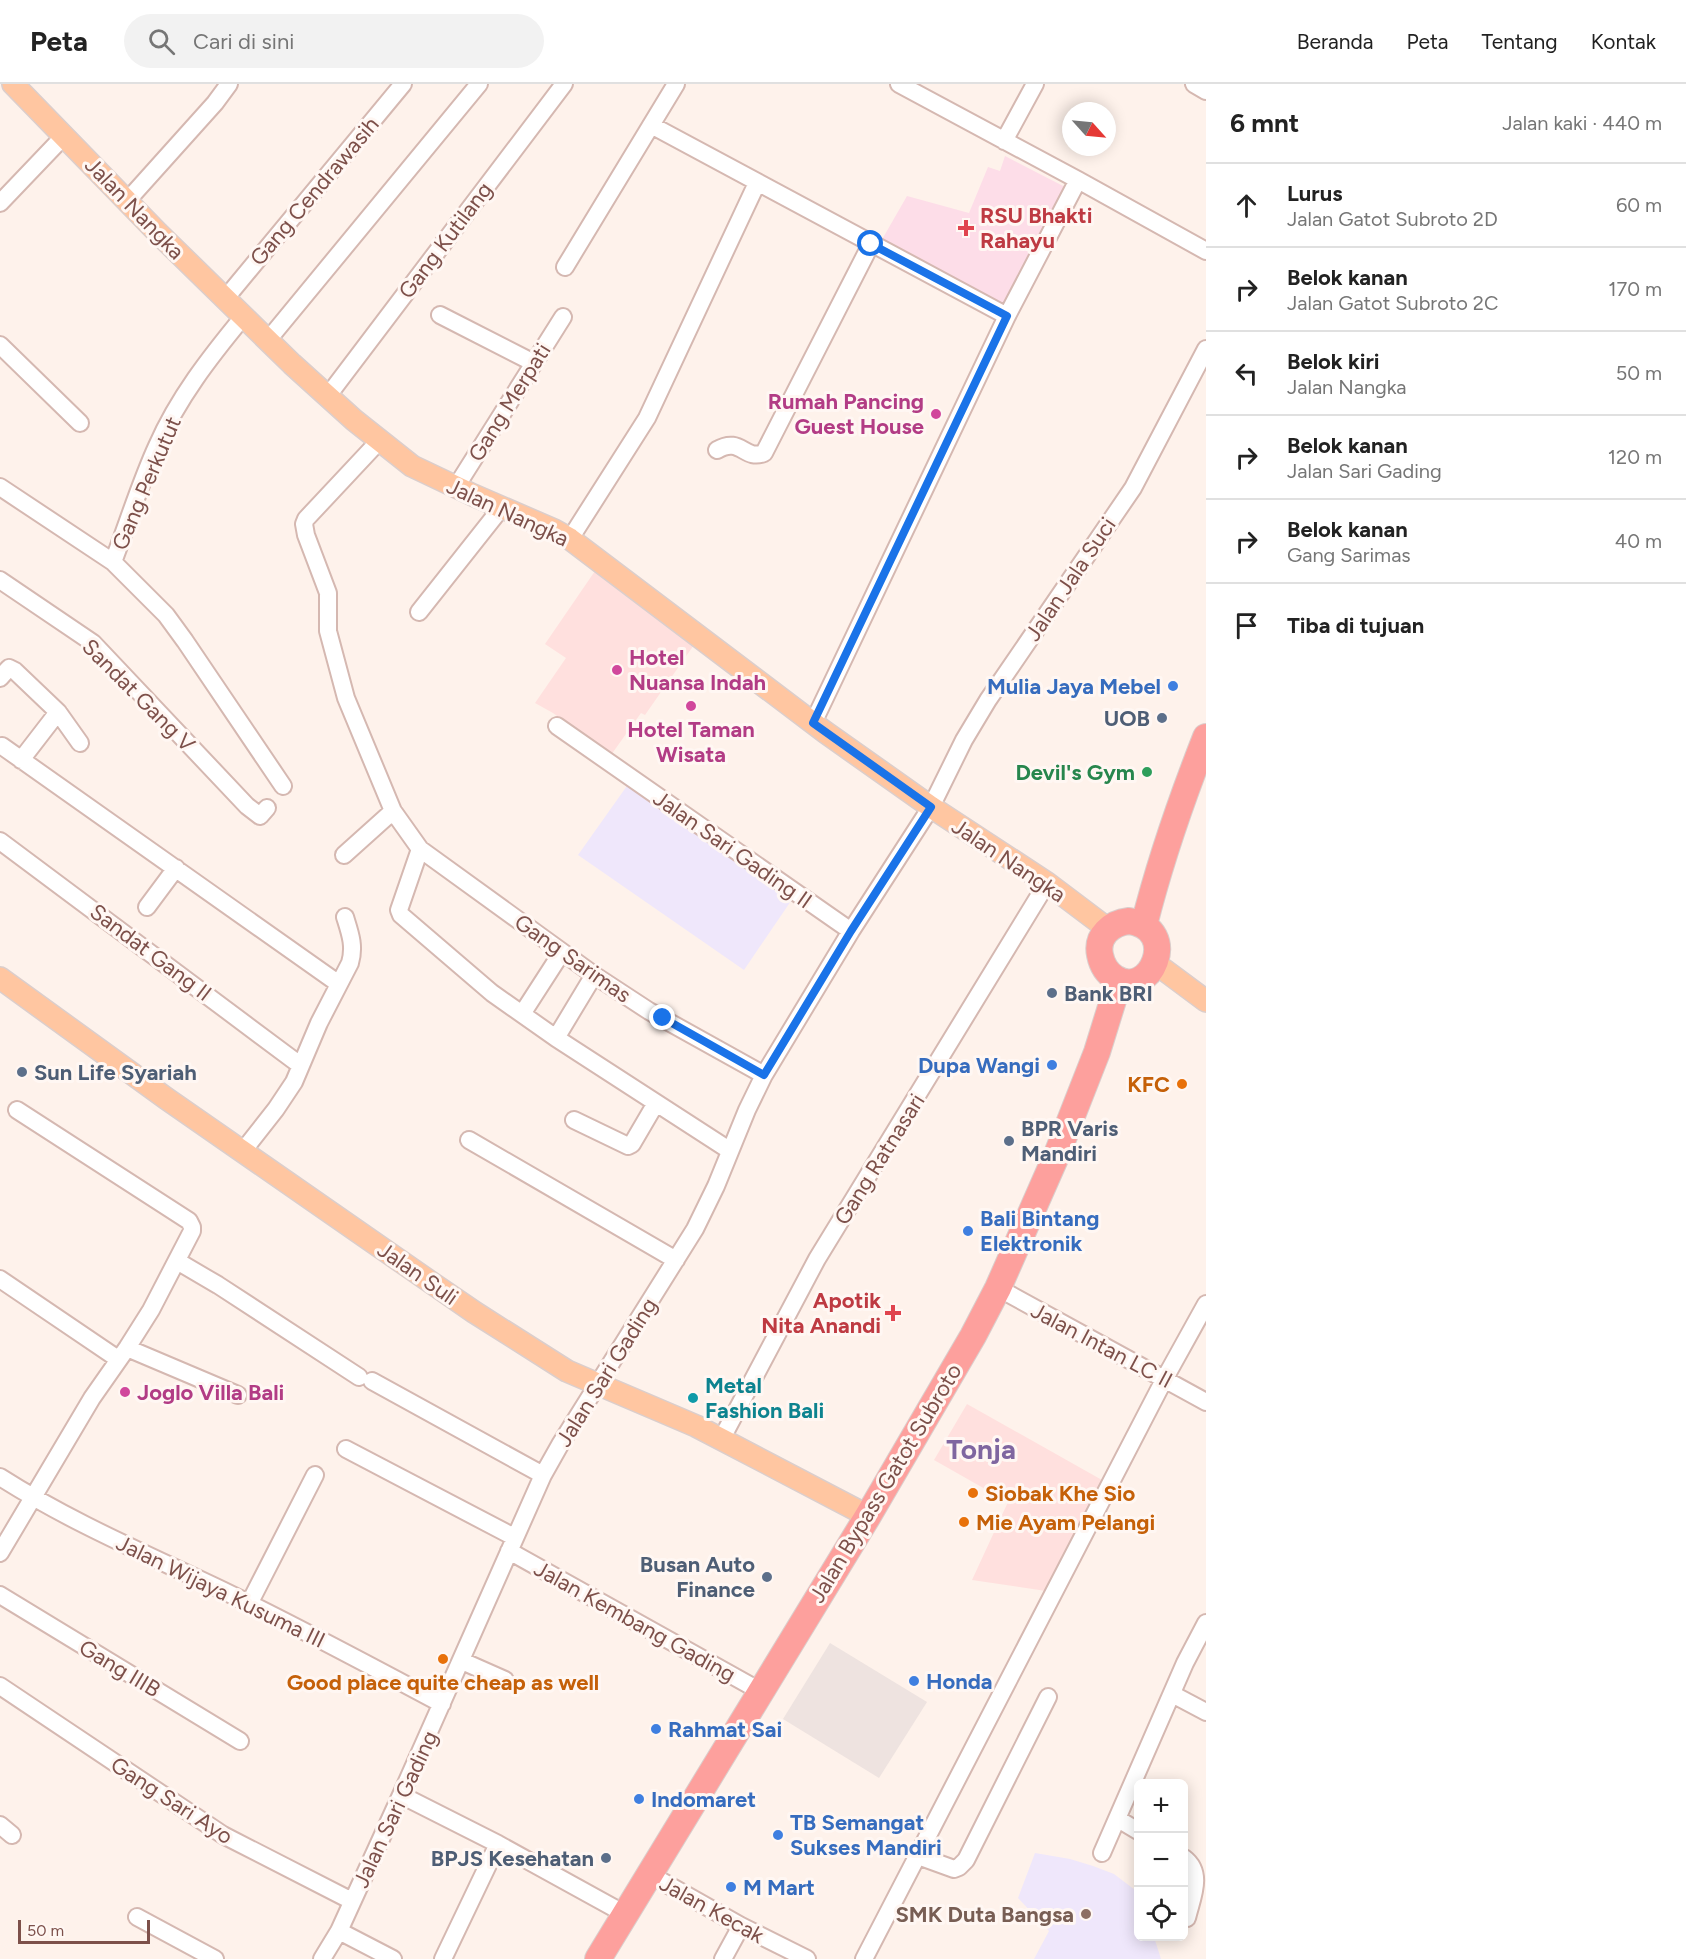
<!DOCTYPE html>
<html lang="id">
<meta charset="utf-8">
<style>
:root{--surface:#fff;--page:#f2f2f2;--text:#222;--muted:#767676;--line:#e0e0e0}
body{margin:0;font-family:Figtree,sans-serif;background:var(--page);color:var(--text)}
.controls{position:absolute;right:18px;bottom:18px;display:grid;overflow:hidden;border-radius:9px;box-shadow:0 3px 15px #0003}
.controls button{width:54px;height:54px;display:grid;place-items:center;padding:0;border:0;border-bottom:2px solid var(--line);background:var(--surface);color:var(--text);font:30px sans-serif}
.compass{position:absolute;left:1062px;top:18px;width:54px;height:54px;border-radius:50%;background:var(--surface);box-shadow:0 3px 15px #0003;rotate:117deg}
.scale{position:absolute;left:18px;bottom:15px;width:132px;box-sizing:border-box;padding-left:6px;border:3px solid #7d504a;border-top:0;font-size:16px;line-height:21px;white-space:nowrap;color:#7d504a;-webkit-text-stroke:4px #fff7f3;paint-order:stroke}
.stop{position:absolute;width:18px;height:18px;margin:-14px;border:4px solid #1a73e8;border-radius:50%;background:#fff}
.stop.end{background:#1a73e8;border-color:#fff;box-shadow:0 2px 6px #0008}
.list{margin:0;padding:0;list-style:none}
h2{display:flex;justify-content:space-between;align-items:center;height:78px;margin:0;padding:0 24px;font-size:26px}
h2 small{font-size:20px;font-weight:400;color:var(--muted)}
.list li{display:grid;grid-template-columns:39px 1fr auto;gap:18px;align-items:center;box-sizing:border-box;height:84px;padding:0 24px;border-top:2px solid var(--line)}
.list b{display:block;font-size:22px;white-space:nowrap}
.list p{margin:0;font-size:20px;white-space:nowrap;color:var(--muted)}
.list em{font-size:20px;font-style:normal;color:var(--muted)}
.icon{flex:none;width:33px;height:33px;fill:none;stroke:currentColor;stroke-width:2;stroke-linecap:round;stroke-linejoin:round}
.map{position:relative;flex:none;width:1206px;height:1875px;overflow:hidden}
header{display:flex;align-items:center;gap:36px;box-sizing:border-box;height:84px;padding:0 30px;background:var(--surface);border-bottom:2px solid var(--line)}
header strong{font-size:28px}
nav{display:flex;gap:33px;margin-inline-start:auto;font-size:21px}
.search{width:420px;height:54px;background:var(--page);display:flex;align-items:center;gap:15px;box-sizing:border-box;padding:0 21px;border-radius:33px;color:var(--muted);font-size:22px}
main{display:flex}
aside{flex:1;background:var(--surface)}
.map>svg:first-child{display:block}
.commercial{fill:#ffe0de}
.industrial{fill:#eee3e0}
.education{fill:#efe7fb}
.medical{fill:#fddde8}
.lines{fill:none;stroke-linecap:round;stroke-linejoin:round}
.minor-casing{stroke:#d5b8b1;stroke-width:20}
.major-casing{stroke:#dbcecc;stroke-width:24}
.highway-casing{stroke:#dbcecc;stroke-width:28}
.minor{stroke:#fff;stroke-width:16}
.major{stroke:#ffc6a1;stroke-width:21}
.highway{stroke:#fda09d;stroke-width:26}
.route{stroke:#1a73e8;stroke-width:8}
.health-dot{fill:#e0444e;stroke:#fff7f3;stroke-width:2}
.hotel-dot{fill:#d1479c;stroke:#fff7f3;stroke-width:2}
.shop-dot{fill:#3f7fe0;stroke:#fff7f3;stroke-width:2}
.service-dot{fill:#5c6f8a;stroke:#fff7f3;stroke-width:2}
.leisure-dot{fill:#2e9e5b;stroke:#fff7f3;stroke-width:2}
.food-dot{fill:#e8710a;stroke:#fff7f3;stroke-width:2}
.culture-dot{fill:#0f9aa8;stroke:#fff7f3;stroke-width:2}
.education-dot{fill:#8d6e63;stroke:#fff7f3;stroke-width:2}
.labels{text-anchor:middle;stroke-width:6;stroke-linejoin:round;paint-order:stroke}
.street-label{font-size:22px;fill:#7d504a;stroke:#fff7f3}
.health-label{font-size:22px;font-weight:bold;fill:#be3a42;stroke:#fff7f3;text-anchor:start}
.hotel-label{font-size:22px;font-weight:bold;fill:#b23c85;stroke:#fff7f3;text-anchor:start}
.shop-label{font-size:22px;font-weight:bold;fill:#366cbe;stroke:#fff7f3;text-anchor:start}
.service-label{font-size:22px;font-weight:bold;fill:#4e5e75;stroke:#fff7f3;text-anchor:end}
.leisure-label{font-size:22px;font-weight:bold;fill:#27864d;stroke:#fff7f3;text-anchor:end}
.food-label{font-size:22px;font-weight:bold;fill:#c56008;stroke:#fff7f3;text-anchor:start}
.culture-label{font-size:22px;font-weight:bold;fill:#0d838f;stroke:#fff7f3;text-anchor:start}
.education-label{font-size:22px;font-weight:bold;fill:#785e54;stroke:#fff7f3;text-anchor:end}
.district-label{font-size:28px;font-weight:bold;fill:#7f66a0;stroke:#fff7f3}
</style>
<header>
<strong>Peta</strong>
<div class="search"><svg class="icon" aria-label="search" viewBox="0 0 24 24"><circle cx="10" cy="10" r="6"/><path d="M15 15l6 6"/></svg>Cari di sini</div>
<nav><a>Beranda</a><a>Peta</a><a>Tentang</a><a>Kontak</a></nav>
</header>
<main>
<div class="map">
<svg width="1206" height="1875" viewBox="0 0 1206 1875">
<rect width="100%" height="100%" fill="#fef2eb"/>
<path class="commercial" d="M595,487L696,558L645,631L641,629L611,671L553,629L535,619L566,574L545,560Z
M967,1320L1102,1396L1046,1507L972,1496L1008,1418L934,1376Z"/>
<path class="industrial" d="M830,1559L927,1618L879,1694L783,1635Z"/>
<path class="education" d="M629,699L793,814L744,886L578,771Z
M1035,1769L1070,1775L1093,1782L1114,1790L1135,1806L1138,1811V1852L1154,1853L1161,1875H1034L1049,1847L1018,1814Z"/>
<path class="medical" d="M1005,72L1065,103L1005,219H997L880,159L907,112L969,129L988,83L1000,87Z"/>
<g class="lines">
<g class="minor-casing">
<path id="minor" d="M899,0L1078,96L1206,167
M1194,0L1206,7
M651,41L1007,232
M1004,57L1035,0
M127,117L215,19L229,0
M0,119L64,52
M565,183L676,0
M225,215L403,0
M440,231L534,279
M268,256L479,0
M0,261L80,339
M327,313L564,0
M380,356L306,435L304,440L306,451L328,509V547L346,614L393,727L420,765L594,891L649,927L764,991
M717,366C741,352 744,377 764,369L871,160
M0,403L113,478L166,531L185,557L283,702
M456,403L563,233
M570,455L647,334L757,99
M113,478C128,439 140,399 157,362C178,314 210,273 243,233
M0,496L93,559L247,722L260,732L267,724
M419,528L502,423
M0,594L9,584L15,587L58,628L80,659
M813,639L1007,232L1078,96
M557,642L851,847
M2,662L339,900
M21,676L58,628
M0,757L300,981
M420,765L399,826L401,831L492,909L556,954L729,1066
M344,771L393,727
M147,823L176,784
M522,930L562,868
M556,954L594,891
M574,1036L628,1062L632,1060L656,1019
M469,1056L676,1176
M243,1067L276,1025L294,998L319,939L350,879C355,862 350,849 345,833
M177,1177L218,1201L359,1293
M0,1195L118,1275
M998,1204L1206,1318
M127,1264L238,1311
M372,1297L543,1391
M721,1356L817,1175L1047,799
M346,1365L514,1453
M0,1393C72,1439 151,1472 228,1509C300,1544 371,1582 442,1620
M509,1467L760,1607
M0,1469L92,1314L127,1264L151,1226L192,1147V1143L189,1137L17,1026
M0,1511L240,1657
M249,1520L315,1391
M462,1577L505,1596
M0,1602L223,1751L352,1817
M1172,1610L1206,1628
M401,1711L498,1760L625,1830
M1118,1735L1138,1747
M0,1741L12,1751
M1102,1769L1185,1579L1206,1539
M918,1772L954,1785L959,1783L966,1776L1048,1613
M1184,1774C1204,1789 1192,1813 1187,1834
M649,1790L741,1842L807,1875
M137,1833L215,1875
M339,1847L393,1875
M322,1875L339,1847L401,1711L543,1391L561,1359L695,1145L716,1102L747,1026L764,991L851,847L931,723L964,656L988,616L1133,404L1206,265
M443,1875L498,1760
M723,1875L741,1842
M864,1875L1165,1294L1206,1220"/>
</g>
<g class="major-casing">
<path id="major" d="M13,0L158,149L292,280L354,336L412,382L473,411L554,446L570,455L825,648L931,723L1047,799L1108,845
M1155,879L1206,917
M0,894L167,1015L429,1197L474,1228L567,1287L696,1342L868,1432"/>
</g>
<g class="highway-casing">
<path id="highway" d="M1129,837C1182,845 1150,917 1115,894C1107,889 1102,881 1100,871C1096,852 1111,839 1129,837Z
M1144,841C1160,777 1182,714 1206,653
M598,1875L868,1432L973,1252L998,1204L1057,1070L1097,968L1119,897"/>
</g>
<use href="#minor" class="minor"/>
<use href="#major" class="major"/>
<use href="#highway" class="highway"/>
</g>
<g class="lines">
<path class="route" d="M663,934L764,991L851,847L931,723L813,639L1007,232L871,160"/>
</g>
<g class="health-dot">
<path d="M963 135h6v6h6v6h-6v6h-6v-6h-6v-6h6z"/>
<path d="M890 1220h6v6h6v6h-6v6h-6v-6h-6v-6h6z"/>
</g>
<g class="hotel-dot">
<circle cx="936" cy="330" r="6"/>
<circle cx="617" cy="586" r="6"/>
<circle cx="691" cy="622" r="6"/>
<circle cx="125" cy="1308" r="6"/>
</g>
<g class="shop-dot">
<circle cx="1173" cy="602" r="6"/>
<circle cx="1052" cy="981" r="6"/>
<circle cx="968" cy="1147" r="6"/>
<circle cx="914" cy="1597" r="6"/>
<circle cx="656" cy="1645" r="6"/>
<circle cx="639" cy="1715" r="6"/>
<circle cx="778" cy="1751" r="6"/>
<circle cx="731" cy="1803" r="6"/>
</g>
<g class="service-dot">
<circle cx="1162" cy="634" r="6"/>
<circle cx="1052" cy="909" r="6"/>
<circle cx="22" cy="988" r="6"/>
<circle cx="1009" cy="1057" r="6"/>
<circle cx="767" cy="1493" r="6"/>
<circle cx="606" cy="1774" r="6"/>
</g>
<circle class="leisure-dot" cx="1147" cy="688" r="6"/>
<g class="food-dot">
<circle cx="1182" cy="1000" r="6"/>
<circle cx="973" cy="1409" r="6"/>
<circle cx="964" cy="1438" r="6"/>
<circle cx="443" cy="1575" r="6"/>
</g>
<circle class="culture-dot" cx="693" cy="1314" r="6"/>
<circle class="education-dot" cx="1086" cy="1830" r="6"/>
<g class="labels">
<g class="street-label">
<text transform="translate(314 107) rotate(-50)" y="8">Gang Cendrawasih</text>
<text transform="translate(135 124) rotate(46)" y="8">Jalan Nangka</text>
<text transform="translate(445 156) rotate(-53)" y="8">Gang Kutilang</text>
<text transform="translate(509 318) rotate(-58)" y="8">Gang Merpati</text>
<text transform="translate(146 399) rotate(-67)" y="8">Gang Perkutut</text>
<text transform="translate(508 428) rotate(25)" y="8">Jalan Nangka</text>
<text transform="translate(1070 495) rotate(-56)" y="8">Jalan Jala Suci</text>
<text transform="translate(139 611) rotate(45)" y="8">Sandat Gang V</text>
<text transform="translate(733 765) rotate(35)" y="8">Jalan Sari Gading II</text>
<text transform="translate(1009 776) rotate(34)" y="8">Jalan Nangka</text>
<text transform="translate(151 868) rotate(37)" y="8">Sandat Gang II</text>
<text transform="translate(573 874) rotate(35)" y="8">Gang Sarimas</text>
<text transform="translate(879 1075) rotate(-58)" y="8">Gang Ratnasari</text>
<text transform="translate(418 1189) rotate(35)" y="8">Jalan Suli</text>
<text transform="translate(1102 1261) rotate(28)" y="8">Jalan Intan LC II</text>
<text transform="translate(606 1288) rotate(-58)" y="8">Jalan Sari Gading</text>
<text transform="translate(885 1399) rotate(-59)" y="8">Jalan Bypass Gatot Subroto</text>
<text transform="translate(221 1507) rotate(26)" y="8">Jalan Wijaya Kusuma III</text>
<text transform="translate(635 1537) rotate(29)" y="8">Jalan Kembang Gading</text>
<text transform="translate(120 1584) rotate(31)" y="8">Gang IIIB</text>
<text transform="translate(172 1716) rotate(33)" y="8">Gang Sari Ayo</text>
<text transform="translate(395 1725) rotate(-65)" y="8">Jalan Sari Gading</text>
<text transform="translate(712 1825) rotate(29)" y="8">Jalan Kecak</text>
</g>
<g class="health-label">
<text x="980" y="139">RSU Bhakti<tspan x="980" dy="25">Rahayu</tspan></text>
<text x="881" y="1224" text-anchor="end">Apotik<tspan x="881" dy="25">Nita Anandi</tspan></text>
</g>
<g class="hotel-label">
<text x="924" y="325" text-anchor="end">Rumah Pancing<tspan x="924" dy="25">Guest House</tspan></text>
<text x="629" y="581">Hotel<tspan x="629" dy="25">Nuansa Indah</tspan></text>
<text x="691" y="653" text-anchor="middle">Hotel Taman<tspan x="691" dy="25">Wisata</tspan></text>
<text x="137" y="1316">Joglo Villa Bali</text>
</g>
<g class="shop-label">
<text x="1161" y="610" text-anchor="end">Mulia Jaya Mebel</text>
<text x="1040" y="989" text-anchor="end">Dupa Wangi</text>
<text x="980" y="1142">Bali Bintang<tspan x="980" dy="25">Elektronik</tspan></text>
<text x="926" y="1605">Honda</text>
<text x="668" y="1653">Rahmat Sai</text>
<text x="651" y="1723">Indomaret</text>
<text x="790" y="1746">TB Semangat<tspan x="790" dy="25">Sukses Mandiri</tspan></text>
<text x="743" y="1811">M Mart</text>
</g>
<g class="service-label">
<text x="1150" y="642">UOB</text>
<text x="1064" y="917" text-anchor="start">Bank BRI</text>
<text x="34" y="996" text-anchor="start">Sun Life Syariah</text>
<text x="1021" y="1052" text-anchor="start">BPR Varis<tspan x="1021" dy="25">Mandiri</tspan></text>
<text x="755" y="1488">Busan Auto<tspan x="755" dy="25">Finance</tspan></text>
<text x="594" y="1782">BPJS Kesehatan</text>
</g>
<g class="leisure-label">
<text x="1135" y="696">Devil's Gym</text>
</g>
<g class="food-label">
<text x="1170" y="1008" text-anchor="end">KFC</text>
<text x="985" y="1417">Siobak Khe Sio</text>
<text x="976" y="1446">Mie Ayam Pelangi</text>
<text x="443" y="1606" text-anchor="middle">Good place quite cheap as well</text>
</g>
<g class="culture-label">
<text x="705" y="1309">Metal<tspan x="705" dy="25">Fashion Bali</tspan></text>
</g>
<g class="education-label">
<text x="1074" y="1838">SMK Duta Bangsa</text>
</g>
<g class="district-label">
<text x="981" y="1375">Tonja</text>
</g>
</g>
</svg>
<div class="controls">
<button>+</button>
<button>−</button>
<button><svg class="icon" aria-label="locate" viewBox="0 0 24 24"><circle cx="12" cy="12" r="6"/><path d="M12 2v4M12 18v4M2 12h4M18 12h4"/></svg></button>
</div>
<svg class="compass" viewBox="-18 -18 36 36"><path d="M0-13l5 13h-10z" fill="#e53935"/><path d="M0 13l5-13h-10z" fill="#767676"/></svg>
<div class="scale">50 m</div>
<div class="stop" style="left:871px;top:160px"></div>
<div class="stop end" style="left:663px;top:934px"></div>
</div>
<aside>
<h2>6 mnt<small>Jalan kaki · 440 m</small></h2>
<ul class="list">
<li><svg class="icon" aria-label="ahead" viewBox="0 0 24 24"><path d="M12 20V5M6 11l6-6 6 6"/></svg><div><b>Lurus</b><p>Jalan Gatot Subroto 2D</p></div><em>60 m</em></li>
<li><svg class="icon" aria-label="right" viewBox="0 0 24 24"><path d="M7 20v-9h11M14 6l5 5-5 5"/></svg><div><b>Belok kanan</b><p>Jalan Gatot Subroto 2C</p></div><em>170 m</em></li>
<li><svg class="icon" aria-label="left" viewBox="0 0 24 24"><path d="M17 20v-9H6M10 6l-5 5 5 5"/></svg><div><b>Belok kiri</b><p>Jalan Nangka</p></div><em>50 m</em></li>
<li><svg class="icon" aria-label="right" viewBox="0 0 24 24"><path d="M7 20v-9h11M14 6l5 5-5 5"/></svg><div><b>Belok kanan</b><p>Jalan Sari Gading</p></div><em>120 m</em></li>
<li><svg class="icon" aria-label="right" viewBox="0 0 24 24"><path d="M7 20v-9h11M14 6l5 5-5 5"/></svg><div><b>Belok kanan</b><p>Gang Sarimas</p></div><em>40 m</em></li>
<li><svg class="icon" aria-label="arrive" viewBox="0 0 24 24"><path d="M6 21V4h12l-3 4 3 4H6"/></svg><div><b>Tiba di tujuan</b></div></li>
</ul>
</aside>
</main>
